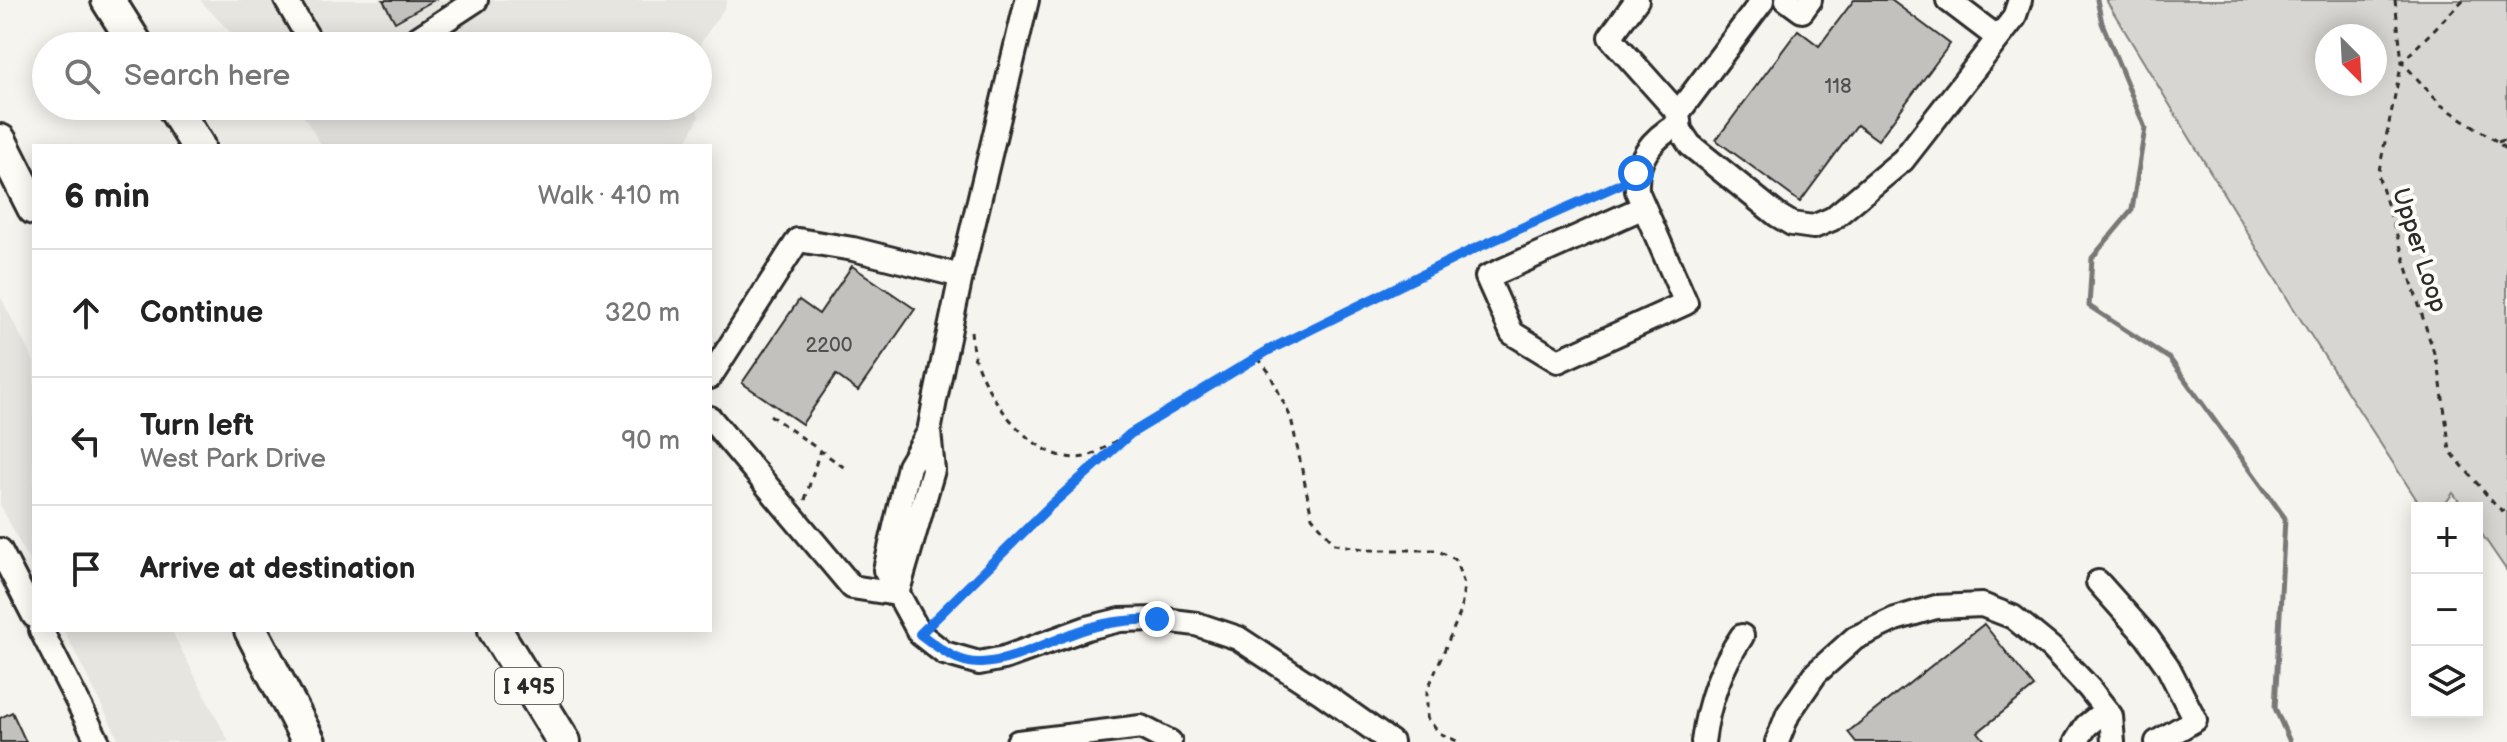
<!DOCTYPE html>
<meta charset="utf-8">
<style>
:root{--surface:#fff;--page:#f2f2f2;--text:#222;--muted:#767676;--line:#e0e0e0}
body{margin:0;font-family:"Balsamiq Sans",sans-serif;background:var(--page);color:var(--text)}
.controls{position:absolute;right:24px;bottom:24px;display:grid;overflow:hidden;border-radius:0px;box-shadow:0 4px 20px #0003}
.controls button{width:72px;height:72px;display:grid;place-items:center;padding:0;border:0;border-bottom:2px solid var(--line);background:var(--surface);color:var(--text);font:40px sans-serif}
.compass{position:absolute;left:2315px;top:24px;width:72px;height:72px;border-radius:50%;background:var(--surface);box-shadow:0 4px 20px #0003;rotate:156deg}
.stop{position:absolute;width:24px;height:24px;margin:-18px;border:6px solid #1a73e8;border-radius:50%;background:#fff}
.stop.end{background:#1a73e8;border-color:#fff;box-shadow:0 2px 8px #0008}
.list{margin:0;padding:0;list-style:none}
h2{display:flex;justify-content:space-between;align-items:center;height:104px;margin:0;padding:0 32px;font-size:34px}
h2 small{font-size:26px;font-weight:400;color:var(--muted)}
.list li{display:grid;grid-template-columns:52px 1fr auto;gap:24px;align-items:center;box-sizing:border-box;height:128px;padding:0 32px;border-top:2px solid var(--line)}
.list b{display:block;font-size:30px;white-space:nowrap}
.list p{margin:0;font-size:26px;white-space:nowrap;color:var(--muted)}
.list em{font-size:26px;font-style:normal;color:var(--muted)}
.icon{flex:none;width:44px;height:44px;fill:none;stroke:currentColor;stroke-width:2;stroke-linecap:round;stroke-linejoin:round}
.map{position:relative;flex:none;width:2507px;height:742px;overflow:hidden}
.search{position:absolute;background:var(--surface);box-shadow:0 4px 20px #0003;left:32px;top:32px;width:680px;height:88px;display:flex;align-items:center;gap:20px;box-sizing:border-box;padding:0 28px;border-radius:44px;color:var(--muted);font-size:30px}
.panel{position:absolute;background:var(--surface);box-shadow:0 4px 20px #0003;left:32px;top:144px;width:680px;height:488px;border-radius:0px}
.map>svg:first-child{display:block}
.built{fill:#e6e5e0}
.green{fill:#d7d6d2;stroke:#81807e;stroke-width:2;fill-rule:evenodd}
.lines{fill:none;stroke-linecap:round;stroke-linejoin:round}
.stream{stroke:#797877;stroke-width:5}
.building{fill:#c2c1be;stroke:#2b2b2b;stroke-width:2}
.minor-casing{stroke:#2b2b2b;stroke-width:28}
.highway-casing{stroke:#2b2b2b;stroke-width:38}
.path{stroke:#2b2b2b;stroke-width:3;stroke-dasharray:6 6;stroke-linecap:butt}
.minor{stroke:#fdfcf7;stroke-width:22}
.highway{stroke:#fdfcf7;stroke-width:32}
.route{stroke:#1a73e8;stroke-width:10}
.labels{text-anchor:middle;stroke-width:8;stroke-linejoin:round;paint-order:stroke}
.number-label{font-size:20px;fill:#515050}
.shield{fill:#fdfcf7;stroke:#6a6a68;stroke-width:2}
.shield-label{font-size:22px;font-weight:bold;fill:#2b2b2b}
.street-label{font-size:24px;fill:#2b2b2b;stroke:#fdfcf7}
</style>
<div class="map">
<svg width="2507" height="742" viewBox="0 0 2507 742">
<rect width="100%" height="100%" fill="#f5f4ef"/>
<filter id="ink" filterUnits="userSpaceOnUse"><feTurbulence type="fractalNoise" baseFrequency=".0125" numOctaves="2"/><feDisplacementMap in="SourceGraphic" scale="16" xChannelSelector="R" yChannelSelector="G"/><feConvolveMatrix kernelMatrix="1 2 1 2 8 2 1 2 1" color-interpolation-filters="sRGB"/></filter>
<g filter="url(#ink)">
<path class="built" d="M200,0H727L725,7L698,47L243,46Z
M297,106H696L699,117L684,146H322Z
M0,296L34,362V571L0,504Z
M64,630H171L229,742H120Z"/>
<path class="green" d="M2106,0H2507V571L2477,527V508H2464L2453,493L2442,508H2422L2292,306ZM2327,36H2375V84H2327Z"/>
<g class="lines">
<path class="stream" d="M2097,0L2102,23L2145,128L2132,210L2092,258L2089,306L2170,359L2285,518L2275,708L2290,742"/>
</g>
<path class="building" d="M383,0H434L395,22Z
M1854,0H1891L1950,44L1878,140L1857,125L1800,202L1716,140L1798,30L1819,46Z
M852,266L915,309L858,391L836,375L802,424L742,383L799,300L819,314Z
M1984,624L2034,687L1978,732L1986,742H1856L1848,732Z
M12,712L26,742H0V718Z"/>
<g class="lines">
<g class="minor-casing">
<path id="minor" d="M286,0L313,46
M1637,0L1610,37L1678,113
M1763,0L1678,113L1680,130L1690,145L1777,215L1792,224L1813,227L1832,219L1903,160L2014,18L2020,0
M1787,0L1802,11L1810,0
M1948,0L1998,38
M406,46L476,0
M1644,207L1487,277L1512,333L1558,361L1686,303L1637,191C1635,160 1651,139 1678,124
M710,377L798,240L853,249L961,276
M710,418L852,587L897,594
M929,432L909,466L885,570L920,634L944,653L979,663L1004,658L1087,628L1120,620L1157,619L1196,624L1238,638L1322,693L1391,742
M0,550L34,616
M2098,582L2147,637L2168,667L2195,720L2157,742
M897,594L933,470L929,432L935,400L961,276L1027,0
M41,630L98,742
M1018,742L1141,727L1170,742
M1703,742C1708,703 1720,668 1742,636
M1777,742L1788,714L1816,673L1855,638L1895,619L1936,607L1982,605L2013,617L2051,648L2089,688L2111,716L2113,742
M2076,742L2086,726L2106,710"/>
</g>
<g class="highway-casing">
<path id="highway" d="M108,0L137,46
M173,106L198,146
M0,141L34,208
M251,630L309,742
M495,630L564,742"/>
</g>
<path class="path" d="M2395,0L2402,62L2441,105L2498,142L2507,151
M2463,0L2402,62L2378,175L2439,369L2450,451L2496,506L2507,514
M2498,142L2507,139
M971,331C972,339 972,348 974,356C986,397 1035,466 1084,457C1097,454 1111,443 1123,437
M1258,358L1269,372L1291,418L1312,517L1335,544L1369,550H1436L1455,559L1464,584L1461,611L1427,691V718L1439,733L1459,742
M770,415L845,468
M805,500L820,450
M934,620L1051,505L1130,434L1269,350L1474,249L1616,186"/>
<use href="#minor" class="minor"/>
<use href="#highway" class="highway"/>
</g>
</g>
<g class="lines" filter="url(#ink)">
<path class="route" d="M1157,619C1133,620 1111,621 1089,628C1054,638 1018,661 981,663C958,664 937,647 920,634L1051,505L1130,434L1269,350L1474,249L1636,177V173"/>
</g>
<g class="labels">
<g class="number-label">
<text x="1838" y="93">118</text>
<text x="829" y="352">2200</text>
</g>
<rect class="shield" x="495" y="668" width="68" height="36" rx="6"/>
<g class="shield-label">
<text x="529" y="694">I 495</text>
</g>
<g class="street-label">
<text transform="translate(2420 250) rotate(72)" y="8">Upper Loop</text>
</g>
</g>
</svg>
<div class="controls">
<button>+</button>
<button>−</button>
<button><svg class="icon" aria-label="layers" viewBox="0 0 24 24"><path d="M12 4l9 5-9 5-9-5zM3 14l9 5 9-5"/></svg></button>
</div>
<svg class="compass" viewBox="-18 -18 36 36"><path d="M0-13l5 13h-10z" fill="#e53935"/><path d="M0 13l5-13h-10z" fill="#767676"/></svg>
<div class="stop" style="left:1636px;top:173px"></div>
<div class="stop end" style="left:1157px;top:619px"></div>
<div class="search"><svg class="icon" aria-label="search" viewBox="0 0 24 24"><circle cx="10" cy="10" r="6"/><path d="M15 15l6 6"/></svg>Search here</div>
<section class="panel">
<h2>6 min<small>Walk · 410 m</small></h2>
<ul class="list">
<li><svg class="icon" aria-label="ahead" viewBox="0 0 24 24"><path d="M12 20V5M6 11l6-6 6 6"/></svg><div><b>Continue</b></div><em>320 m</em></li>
<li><svg class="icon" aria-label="left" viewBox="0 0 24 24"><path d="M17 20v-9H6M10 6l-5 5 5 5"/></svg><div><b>Turn left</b><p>West Park Drive</p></div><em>90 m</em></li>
<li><svg class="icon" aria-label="arrive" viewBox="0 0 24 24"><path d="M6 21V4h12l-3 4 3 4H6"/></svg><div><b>Arrive at destination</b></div></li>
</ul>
</section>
</div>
